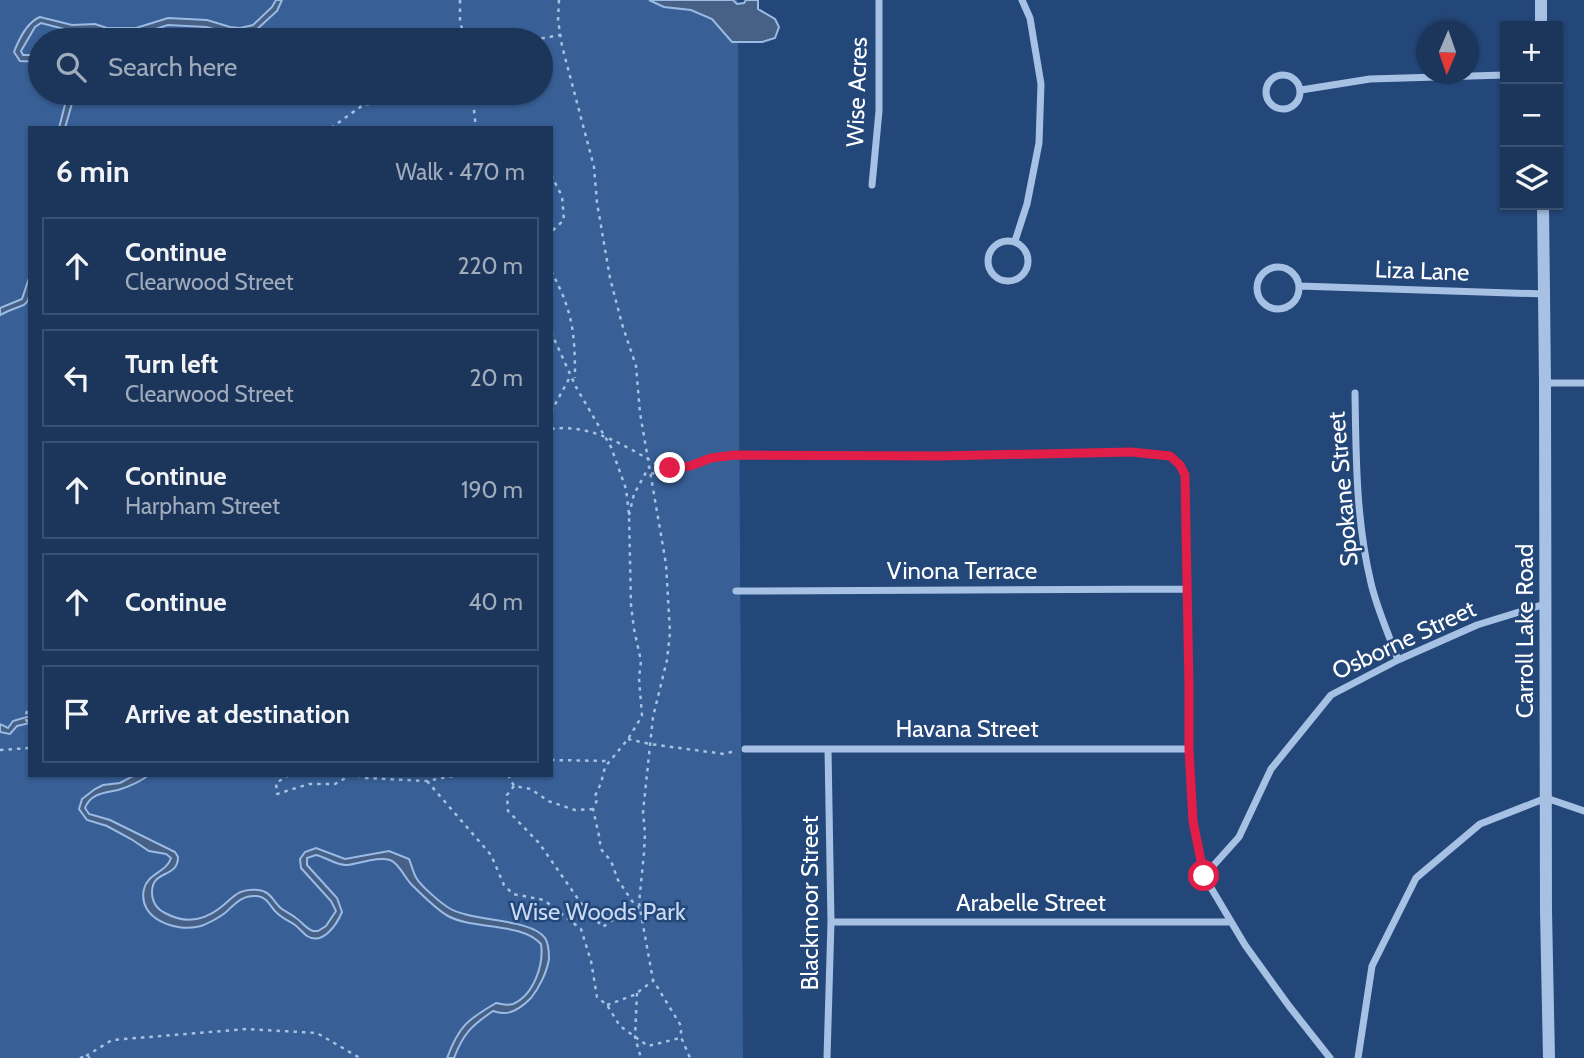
<!DOCTYPE html>
<meta charset="utf-8">
<style>
:root{--surface:#1b355b;--page:#284064;--text:#f1f3f6;--muted:#a0abbb;--line:#395071}
body{margin:0;font-family:Cabin,sans-serif;background:var(--page);color:var(--text)}
.controls{position:absolute;right:21px;top:21px;display:grid;overflow:hidden;border-radius:0px;box-shadow:0 2px 5px #0004}
.controls button{width:63px;height:63px;display:grid;place-items:center;padding:0;border:0;border-bottom:2px solid var(--line);background:var(--surface);color:var(--text);font:35px sans-serif}
.compass{position:absolute;left:1416px;top:21px;width:63px;height:63px;border-radius:50%;background:var(--surface);box-shadow:0 2px 5px #0004;rotate:182deg}
.stop{position:absolute;width:21px;height:21px;margin:-16px;border:5px solid #e11d48;border-radius:50%;background:#fff}
.stop.end{background:#e11d48;border-color:#fff;box-shadow:0 2px 7px #0008}
.list{margin:0;padding:0;list-style:none}
h2{display:flex;justify-content:space-between;align-items:center;height:91px;margin:0;padding:0 28px;font-size:30px}
h2 small{font-size:23px;font-weight:400;color:var(--muted)}
.list li{display:grid;grid-template-columns:46px 1fr auto;gap:21px;align-items:center;box-sizing:border-box;height:98px;margin:0 14px 14px;padding:0 14px;border:2px solid var(--line);border-radius:0px}
.list b{display:block;font-size:26px;white-space:nowrap}
.list p{margin:0;font-size:23px;white-space:nowrap;color:var(--muted)}
.list em{font-size:23px;font-style:normal;color:var(--muted)}
.icon{flex:none;width:38px;height:38px;fill:none;stroke:currentColor;stroke-width:2;stroke-linecap:round;stroke-linejoin:round}
.map{position:relative;flex:none;width:1584px;height:1058px;overflow:hidden}
.search{position:absolute;background:var(--surface);box-shadow:0 2px 5px #0004;left:28px;top:28px;width:525px;height:77px;display:flex;align-items:center;gap:18px;box-sizing:border-box;padding:0 24px;border-radius:38px;color:var(--muted);font-size:26px}
.panel{position:absolute;background:var(--surface);box-shadow:0 2px 5px #0004;left:28px;top:126px;width:525px;height:651px;border-radius:0px}
.map>svg:first-child{display:block}
.green{fill:#386097;fill-rule:evenodd}
.water{fill:#476186;stroke:#9bbbe5;stroke-width:2}
.lines{fill:none;stroke-linecap:round;stroke-linejoin:round}
.path{stroke:#a7c1e4;stroke-width:2.5;stroke-dasharray:3.5 5;stroke-linecap:butt}
.minor{stroke:#a7c1e4;stroke-width:7}
.tertiary{stroke:#a7c1e4;stroke-width:12}
.route{stroke:#e11d48;stroke-width:9}
.labels{text-anchor:middle;stroke-width:5;stroke-linejoin:round;paint-order:stroke}
.street-label{font-size:24px;fill:#fff;stroke:#244779}
.park-label{font-size:24px;fill:#c9dbf3;stroke:#244779}
</style>
<div class="map">
<svg width="1584" height="1058" viewBox="0 0 1584 1058">
<rect width="100%" height="100%" fill="#244779"/>
<path class="green" d="M0,0H738L739,389L743,1058H0ZM40,40H541V93H40ZM30,128H551V775H30Z"/>
<path class="water" d="M276,0H282L277,11L256,30L240,34L229,33L206,27L168,25L137,35L106,34L91,30L72,31L41,23L35,27L21,51L23,55H40V62L20,61L14,52C19,39 27,22 40,17L72,25L95,24L107,28H136L168,18L207,20L230,27L240,28L253,25L272,7Z
M649,0H733L737,4L744,3L746,0H758V9L775,19L779,27L775,38L762,42H732L712,19L691,10L664,7Z
M68,93H75L65,128H59Z
M30,275C30,313 28,300 0,315V308L22,299Z
M30,716V723L17,726L10,734L0,732V724L8,728L13,721Z
M135,775H149C141,781 128,787 118,790C105,793 91,793 85,808L89,814L110,820L175,852L178,857C178,879 152,869 152,892C152,902 157,909 165,913C185,924 203,921 220,908C234,897 238,888 258,890C271,891 273,902 282,909C286,912 291,914 296,918C301,921 306,929 313,931C314,931 316,931 318,931L326,926L336,911L331,901L301,868L300,859L305,852L316,848L345,859L389,851L409,859C412,866 413,873 417,879C421,886 442,904 449,908C471,922 531,918 545,938C549,944 549,953 549,959C547,972 539,988 531,998C524,1005 514,1014 503,1013C500,1013 496,1012 493,1011C471,1026 463,1034 454,1058H447C459,1026 467,1020 496,1003C502,1004 507,1006 513,1004C534,995 544,964 541,944C521,922 474,930 448,916C439,911 419,892 411,884C405,878 399,863 390,860C378,856 359,864 347,865C337,866 326,857 316,855L307,858V865L337,898L342,912C337,924 323,946 307,936C303,933 299,928 295,925C289,921 282,918 277,913C270,907 268,897 257,896C241,895 235,904 225,913C218,918 209,923 201,926C177,933 137,919 144,889C147,874 167,872 171,858L166,854L149,851L131,839L107,826L87,820L79,809L82,799L95,789L103,785L120,783Z"/>
<g class="lines">
<path class="path" d="M460,0V19L464,40
M559,0L558,20L562,46L594,167L597,203L610,278L622,324L636,366L640,413L666,564L670,633L667,660L653,717L643,812L645,833L644,853L639,903L653,980L681,1026V1037L690,1058
M533,40L560,35
M472,93L476,128
M331,128L363,105L416,96L422,93
M551,175L562,196L564,220L551,232
M551,271C573,311 575,334 575,378
M551,332L576,387L611,447L626,489L629,514L631,605L634,629L641,661L639,678L642,716L628,739L605,767L601,783L595,796L597,800L593,809L600,840V848L611,861L618,880L632,901L639,909
M551,412L571,375
M551,429C591,423 627,447 660,466C678,470 693,464 710,459C721,456 733,455 744,455
M651,474L667,469
M629,515L634,494L649,467
M30,703L25,717L30,728
M628,739L650,744L724,754L735,751
M0,750L30,748
M551,760L609,761
M289,775L276,783L277,794L309,784H335L351,775
M357,775L365,778L427,781L458,775
M508,775L514,786L531,789L548,801L575,810L593,809
M427,781L491,855L504,885L513,894L544,900L581,929L591,961L597,997L607,1005L620,1026L648,1046L680,1038
M514,786L507,795L508,811L539,843L583,906L603,927L623,912H641
M637,993L635,1037L641,1058
M607,1005L634,995L653,981
M86,1056L112,1040L247,1029L317,1033L360,1058
M80,1058L86,1056L90,1058"/>
<path class="minor" d="M1266 92a17 17 0 1 1 34 0a17 17 0 1 1-34 0Z
M1301,90L1370,79L1505,75
M872,185L879,111V0
M988 261a20 20 0 1 1 40 0a20 20 0 1 1-40 0Z
M1015,241L1027,204L1039,143L1041,84L1030,18L1022,0
M1257 288a21 21 0 1 1 42 0a21 21 0 1 1-42 0Z
M1299,286L1544,294
M1545,383H1584
M1355,393C1356,457 1356,521 1371,583C1377,609 1389,635 1398,660
M754,455L939,456L1131,452L1170,456L1180,465L1185,475L1189,687V749L1193,821L1204,876L1245,945L1289,1006L1330,1058
M736,591L1187,589
M745,749H1189
M1204,876L1239,837L1271,769L1331,695L1398,660L1477,625L1545,604
M831,922H1230
M827,1058L831,922L828,749
M1358,1058L1372,966L1416,878L1480,824L1546,798L1584,811"/>
<path class="tertiary" d="M1541,0V26
M1543,205L1545,383L1546,912L1549,1058"/>
</g>
<g class="lines">
<path class="route" d="M670,468L690,466L711,458L735,455L939,456L1131,452L1170,456L1180,465L1185,475L1189,687V749L1193,821L1204,876"/>
</g>
<g class="labels">
<g class="street-label">
<text transform="translate(857 92) rotate(-88)" y="8">Wise Acres</text>
<text transform="translate(1422 271) rotate(2)" y="8">Liza Lane</text>
<text transform="translate(1343 489) rotate(-95)" y="8">Spokane Street</text>
<text x="962" y="579">Vinona Terrace</text>
<text transform="translate(1525 631) rotate(-90)" y="8">Carroll Lake Road</text>
<text transform="translate(1404 640) rotate(-25)" y="8">Osborne Street</text>
<text x="967" y="737">Havana Street</text>
<text transform="translate(810 903) rotate(-90)" y="8">Blackmoor Street</text>
<text x="1031" y="911">Arabelle Street</text>
</g>
<g class="park-label">
<text x="598" y="920">Wise Woods Park</text>
</g>
</g>
</svg>
<div class="controls">
<button>+</button>
<button>−</button>
<button><svg class="icon" aria-label="layers" viewBox="0 0 24 24"><path d="M12 4l9 5-9 5-9-5zM3 14l9 5 9-5"/></svg></button>
</div>
<svg class="compass" viewBox="-18 -18 36 36"><path d="M0-13l5 13h-10z" fill="#e53935"/><path d="M0 13l5-13h-10z" fill="#a0abbb"/></svg>
<div class="stop" style="left:1204px;top:876px"></div>
<div class="stop end" style="left:670px;top:468px"></div>
<div class="search"><svg class="icon" aria-label="search" viewBox="0 0 24 24"><circle cx="10" cy="10" r="6"/><path d="M15 15l6 6"/></svg>Search here</div>
<section class="panel">
<h2>6 min<small>Walk · 470 m</small></h2>
<ul class="list">
<li><svg class="icon" aria-label="ahead" viewBox="0 0 24 24"><path d="M12 20V5M6 11l6-6 6 6"/></svg><div><b>Continue</b><p>Clearwood Street</p></div><em>220 m</em></li>
<li><svg class="icon" aria-label="left" viewBox="0 0 24 24"><path d="M17 20v-9H6M10 6l-5 5 5 5"/></svg><div><b>Turn left</b><p>Clearwood Street</p></div><em>20 m</em></li>
<li><svg class="icon" aria-label="ahead" viewBox="0 0 24 24"><path d="M12 20V5M6 11l6-6 6 6"/></svg><div><b>Continue</b><p>Harpham Street</p></div><em>190 m</em></li>
<li><svg class="icon" aria-label="ahead" viewBox="0 0 24 24"><path d="M12 20V5M6 11l6-6 6 6"/></svg><div><b>Continue</b></div><em>40 m</em></li>
<li><svg class="icon" aria-label="arrive" viewBox="0 0 24 24"><path d="M6 21V4h12l-3 4 3 4H6"/></svg><div><b>Arrive at destination</b></div></li>
</ul>
</section>
</div>
